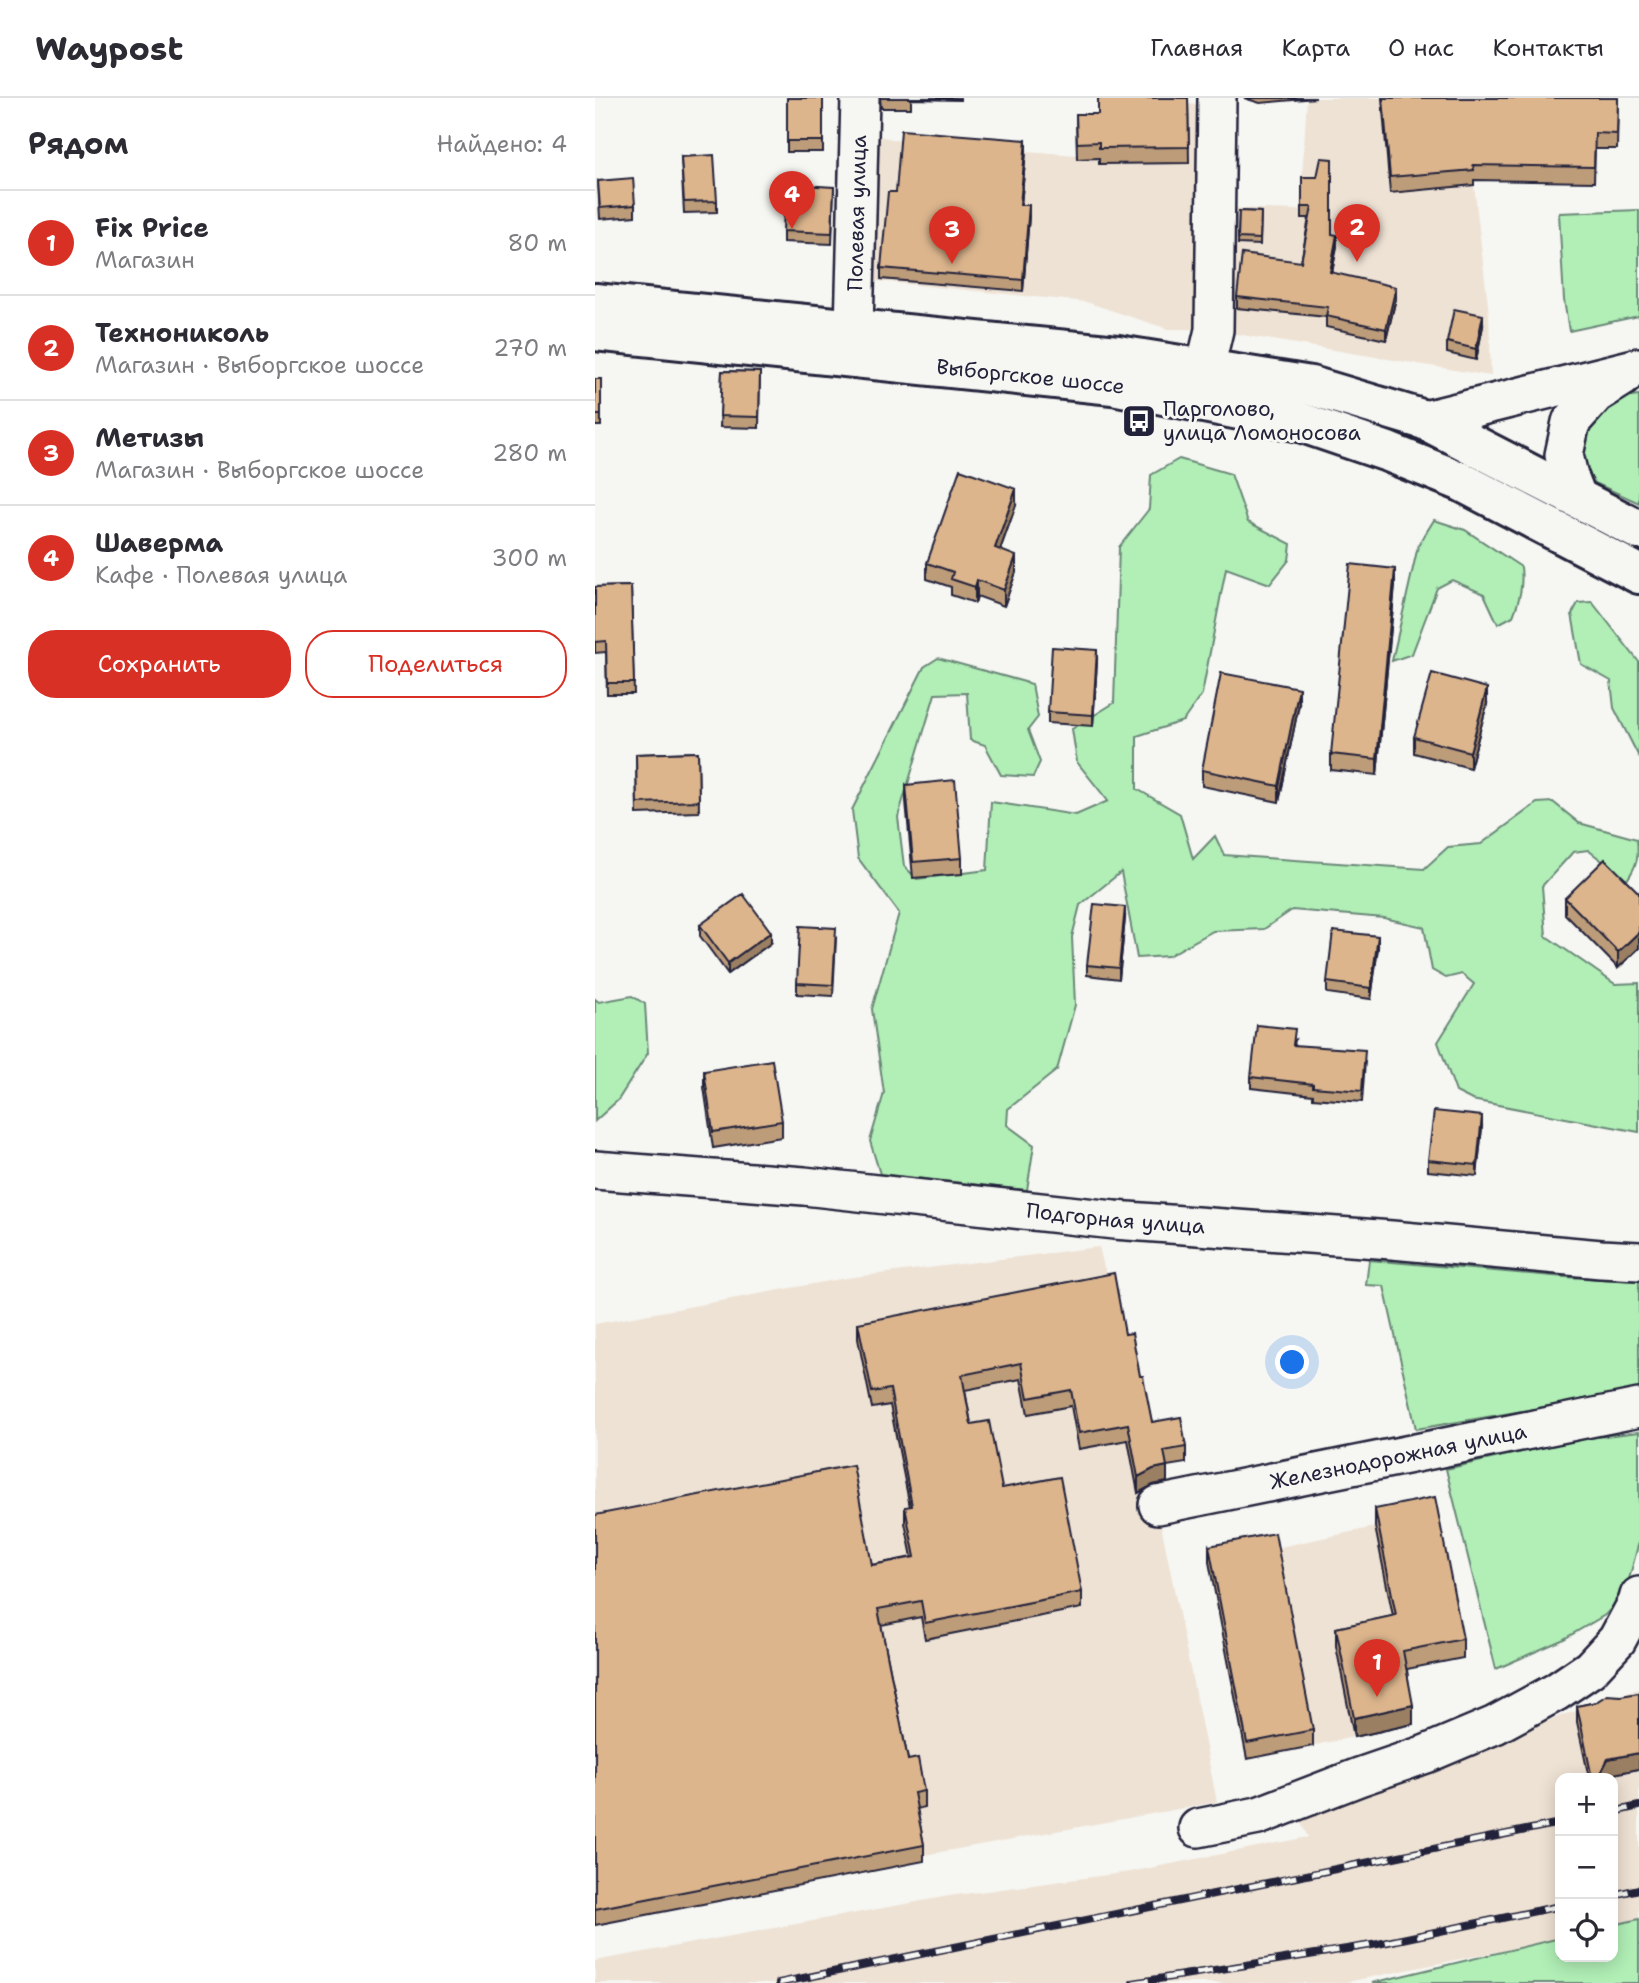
<!DOCTYPE html>
<html lang="ru">
<meta charset="utf-8">
<style>
:root{--surface:#fff;--page:#f7f7f7;--text:#2b2b33;--muted:#7c7c81;--line:#e1e1e2;--accent:#d93025}
body{margin:0;font-family:"Shantell Sans",sans-serif;background:var(--page);color:var(--text)}
.controls{position:absolute;right:21px;bottom:21px;display:grid;overflow:hidden;border-radius:14px;box-shadow:0 4px 18px #0003}
.controls button{width:63px;height:63px;display:grid;place-items:center;padding:0;border:0;border-bottom:2px solid var(--line);background:var(--surface);color:var(--text);font:35px sans-serif}
.you{position:absolute;left:698px;top:1265px;width:24px;height:24px;margin:-18px;border:5px solid #fff;border-radius:50%;background:#1a73e8;box-shadow:0 0 0 10px #1a73e833}
.badge{display:grid;place-items:center;width:46px;height:46px;border-radius:50%;background:var(--accent);color:#fff;font-size:23px;font-weight:700}
.pin{position:absolute;translate:-50% -58px;filter:drop-shadow(0 2px 4px #0008)}
.pin::after{content:'';position:absolute;top:37px;width:24px;height:21px;background:inherit;clip-path:polygon(0 0,100% 0,50% 100%)}
.list{margin:0;padding:0;list-style:none}
h2{display:flex;justify-content:space-between;align-items:center;height:91px;margin:0;padding:0 28px;font-size:30px}
h2 small{font-size:23px;font-weight:400;color:var(--muted)}
.list li{display:grid;grid-template-columns:46px 1fr auto;gap:21px;align-items:center;box-sizing:border-box;height:105px;padding:0 28px;border-top:2px solid var(--line)}
.list b{display:block;font-size:26px;white-space:nowrap}
.list p{margin:0;font-size:23px;white-space:nowrap;color:var(--muted)}
.list em{font-size:23px;font-style:normal;color:var(--muted)}
.actions{display:flex;gap:14px;padding:21px 28px}
.actions a{flex:1;padding:16px 0;border:2px solid var(--accent);border-radius:28px;text-align:center;font-size:24px;color:var(--accent)}
.actions .main{background:var(--accent);color:#fff}
.icon{flex:none;width:38px;height:38px;fill:none;stroke:currentColor;stroke-width:2;stroke-linecap:round;stroke-linejoin:round}
.map{position:relative;flex:none;width:1044px;height:1885px;overflow:hidden}
header{display:flex;align-items:center;gap:42px;box-sizing:border-box;height:98px;padding:0 35px;background:var(--surface);border-bottom:2px solid var(--line)}
header strong{font-size:33px}
nav{display:flex;gap:38px;margin-inline-start:auto;font-size:24px}
main{display:flex}
aside{flex:1;background:var(--surface)}
.map>svg:first-child{display:block}
.built{fill:#eee2d4}
.green{fill:#b1efb6;stroke:#6a8878;stroke-width:2}
.lines{fill:none;stroke-linecap:round;stroke-linejoin:round}
.minor-casing{stroke:#22223b;stroke-width:42}
.major-casing{stroke:#22223b;stroke-width:44}
.minor{stroke:#f6f6f2;stroke-width:37}
.major{stroke:#f6f6f2;stroke-width:38}
.rail-casing{stroke:#22223b;stroke-width:8}
.rail{stroke:#f6f6f2;stroke-width:5;stroke-dasharray:16;stroke-linecap:butt}
.wall{fill:#bd9c79;stroke:#22223b;stroke-width:2}
.shaded-wall{fill:#9a7f63;stroke:#22223b;stroke-width:2}
.building{fill:#dcb58d;stroke:#22223b;stroke-width:2}
.labels{text-anchor:middle;stroke-width:6;stroke-linejoin:round;paint-order:stroke}
.street-label{font-size:21px;fill:#22223b;stroke:#f6f6f2}
.poi-label{font-size:21px;fill:#22223b;stroke:#f6f6f2;text-anchor:start}
</style>
<header>
<strong>Waypost</strong>
<nav><a>Главная</a><a>Карта</a><a>О нас</a><a>Контакты</a></nav>
</header>
<main>
<aside>
<h2>Рядом<small>Найдено: 4</small></h2>
<ul class="list">
<li><span class="badge">1</span><div><b>Fix Price</b><p>Магазин</p></div><em>80 m</em></li>
<li><span class="badge">2</span><div><b>Технониколь</b><p>Магазин · Выборгское шоссе</p></div><em>270 m</em></li>
<li><span class="badge">3</span><div><b>Метизы</b><p>Магазин · Выборгское шоссе</p></div><em>280 m</em></li>
<li><span class="badge">4</span><div><b>Шаверма</b><p>Кафе · Полевая улица</p></div><em>300 m</em></li>
</ul>
<div class="actions"><a class="main">Сохранить</a><a>Поделиться</a></div>
</aside>
<div class="map">
<svg width="1044" height="1885" viewBox="0 0 1044 1885">
<rect width="100%" height="100%" fill="#f6f6f2"/>
<filter id="ink" filterUnits="userSpaceOnUse"><feTurbulence type="fractalNoise" baseFrequency=".0143" numOctaves="2"/><feDisplacementMap in="SourceGraphic" scale="14" xChannelSelector="R" yChannelSelector="G"/><feConvolveMatrix kernelMatrix="1 2 1 2 8 2 1 2 1" color-interpolation-filters="sRGB"/></filter>
<g filter="url(#ink)">
<path class="built" d="M712,0H871L879,87L894,216L896,278L635,235V110L705,112Z
M610,6L612,231H573L491,204L272,182L284,38L306,43L481,57V32H503V10Z
M504,1149L509,1169L519,1191L557,1340L586,1335L591,1365L570,1369L573,1389L559,1392L622,1704L329,1757V1763L0,1827V1226L251,1180Z
M780,1429L801,1536L741,1549L759,1639L652,1661L614,1464Z
M1044,1591V1825L1018,1830V1680H965V1841L747,1885H0V1863L354,1798L535,1774L713,1739L703,1719L749,1693Z"/>
<path class="green" d="M1044,112V218L974,233L969,202L964,115Z
M1044,297V405L1000,385L983,362L984,341L1021,300Z
M584,361L636,376L653,424L696,446L694,462L675,486L631,470L607,596L588,623L542,638V691L585,716L598,761L620,738L629,757L829,771L853,749L886,746L942,705L958,704L984,725L1042,741C1044,760 1042,767 1032,782L993,752L978,754L947,788L951,838L1020,886L1044,885V1034L877,1002L861,994L843,944L879,886L867,876L851,880L837,872L829,829L789,820L697,812L669,831L618,833L573,858L542,860L526,774L485,807L477,839L480,907L462,972L413,1011L412,1027L439,1047L432,1092L285,1076L275,1043L289,995L277,911L304,815L263,760L257,712L329,569L343,560L437,586L443,619L433,632L445,664L438,679L406,677L390,647L375,642L372,595L340,596L303,719L309,768L322,781L392,772L396,704L481,717L513,703L482,664L477,631L519,605L524,449L554,411L556,377Z
M839,422L870,432L926,469C928,487 925,501 918,518L903,526L889,496L857,482L842,490L817,556L797,563L823,448Z
M997,504L1044,564V659L1019,610L1016,583L986,566L977,516L983,505Z
M37,898L50,906L53,955L23,1002L0,1023V901L4,904Z
M774,1162L969,1179L1044,1183V1293L821,1331L789,1188L771,1187Z
M1044,1334V1444L1030,1496L1010,1517L967,1542L901,1571L851,1371L985,1341Z
M1044,1821V1885H777L965,1840V1859H1018V1827Z"/>
<g class="lines">
<g class="minor-casing">
<g id="minor">
<path id="s1" d="M259,231L265,0"/>
<path d="M610,270L619,232L622,0"/>
<path d="M830,322L1044,269"/>
<path d="M983,401L974,378L969,357L976,324L1001,296L1028,279"/>
<path id="s2" d="M0,1072L209,1088L519,1122L797,1142L1006,1161L1044,1163"/>
<path id="s3" d="M563,1407L1044,1310"/>
<path d="M603,1730L663,1718L764,1679L831,1656L900,1627L961,1594L995,1571L1022,1542L1042,1505L1044,1498"/>
</g>
</g>
<g class="major-casing">
<g id="major">
<path d="M0,205L523,257L716,288L830,322L1044,432"/>
<path id="s4" d="M0,233L518,287L705,324L793,354L865,383L1044,476"/>
</g>
</g>
<use href="#minor" class="minor"/>
<use href="#major" class="major"/>
<g class="rail-casing">
<path id="rail" d="M1018,1714L1044,1708
M1018,1797L1044,1791
M184,1885L965,1725
M538,1885L783,1846L965,1808"/>
</g>
<use href="#rail" class="rail"/>
</g>
<path class="wall" d="M192,0H228V54H192Z
M285,0H365V2L316,1V10H286Z
M593,0L594,65L504,66V60L482,61L481,16H503Z
M649,0H721L665,5Z
M787,0H1023L1022,51H1000L999,84L879,82V87L795,95Z
M431,53L426,107L434,118L428,193L286,181V170L301,94Z
M86,59L122,103V114L89,115Z
M707,79L742,148L737,175L801,200L791,242L731,229V219L642,210V199L706,164L714,120H707Z
M3,83L40,107V118L5,121Z
M239,89L237,146L188,144V133Z
M644,113L666,114L665,147L643,146Z
M888,228L881,262L852,255V244Z
M127,273L165,274L164,330L125,329Z
M0,281H6V328H0Z
M421,407L405,452L421,474L409,508L382,498L380,505L356,497V489L332,481V465Z
M800,487L782,677L736,672V656Z
M36,488L39,596H12L11,554L0,555V489Z
M502,563L498,628L453,625V614Z
M704,606L684,704L607,688V672Z
M892,606L875,670L819,655V639Z
M103,654L104,714L42,716L41,656Z
M311,687L367,760V776L318,780L311,703Z
M1044,795V850L1023,870L970,816V800Z
M530,820L524,881L492,877V867Z
M105,827L176,845L133,876L105,838Z
M241,841L238,898L202,896V885Z
M783,849L776,901L732,895V884Z
M700,942L699,947L770,963L767,1004L718,1000V997L656,990V979Z
M109,973L187,1023V1039L118,1050L109,989Z
M887,1029L882,1078L833,1073V1062Z
M263,1225L530,1236L545,1278L557,1324L591,1349V1365L572,1368V1384L558,1387L543,1395L533,1342L484,1351L476,1308L433,1316L426,1281L370,1292L376,1326L407,1390L487,1494V1510L330,1541L326,1519L286,1527L313,1662L329,1693V1709L322,1711L329,1747V1763L0,1827V1417L277,1467L317,1459L310,1425V1409H315L295,1307L277,1310L263,1241Z
M780,1411L868,1541V1560L812,1571L818,1626L759,1639L741,1548V1530L798,1518L780,1429Z
M614,1448L718,1632V1648L652,1661L614,1464Z
M1044,1595V1671L1013,1677L1012,1680H994L982,1624V1608Z"/>
<path class="shaded-wall" d="M431,42V53L425,118V107Z
M434,107V118L428,193V182Z
M742,137V148L735,185V174Z
M801,189V200L791,242V231Z
M888,217V228L881,262V251Z
M421,391V407L400,466V450Z
M421,458V474L409,508V492Z
M800,471V487L782,677V661Z
M382,482V498L380,505V489Z
M502,552V563L498,628V617Z
M704,590V606L684,704V688Z
M892,590V606L875,670V654Z
M530,809V820L524,881V870Z
M176,834V845L133,876V865Z
M1044,834V850L1023,870V854Z
M783,838V849L776,901V890Z
M887,1018V1029L882,1078V1067Z
M572,1368V1384L558,1387L543,1395V1379L558,1371Z
M818,1607V1626L759,1639V1620Z
M1044,1655V1671L1013,1677L1012,1680H1003L1013,1661Z"/>
<path class="building" d="M192,0H228V43H192Z
M503,0H593L594,49L504,50V44L482,45L481,16H503Z
M788,0H1023L1022,36L1000,35L999,69L878,67L879,72L795,79Z
M306,32L431,42L425,107H434L428,182L286,170L293,94H301Z
M119,57L122,103L89,104L86,59Z
M726,60L737,61V136L742,137L735,174L801,189L791,231L731,218L733,209L642,199L647,156L706,164L717,109H707V79H722Z
M38,80L40,107L5,110L3,83Z
M190,86L239,89L237,135L188,133Z
M644,113L666,114L665,141L643,140Z
M859,211L888,217L881,251L852,244Z
M127,273L165,274L164,319L125,318Z
M0,281H6V317H0Z
M365,371L421,391L400,450L421,458L409,492L382,482L380,489L356,481L358,474L332,465Z
M755,466L800,471L782,661L736,656Z
M36,488L39,585H12L11,543L0,544V489Z
M457,549L502,552L498,617L453,614Z
M626,575L704,590L684,688L607,672Z
M837,575L892,590L875,654L819,639Z
M103,654L104,703L42,705L41,656Z
M360,682L367,760L318,764L311,687Z
M1010,761L1044,795V834L1023,854L970,800Z
M148,796L176,834L133,865L105,827Z
M499,806L530,809L524,870L492,867Z
M205,828L241,830L238,887L202,885Z
M738,833L783,838L776,890L732,884Z
M662,927L700,931L698,947L770,952L767,993L718,989V986L656,979Z
M177,962L187,1023L118,1034L109,973Z
M839,1013L887,1018L882,1067L833,1062Z
M519,1175L530,1236L537,1235L545,1278H548L557,1324L586,1319L591,1349L569,1353L572,1368L558,1371L543,1379L533,1326L484,1335L476,1292L433,1300L426,1265L367,1277L376,1326L394,1323L407,1390L465,1379L487,1494L330,1525L326,1503L283,1511L313,1662L323,1660L329,1693L319,1695L329,1747L0,1811V1417L258,1367L277,1467L320,1459L310,1409L317,1408L295,1291L277,1294L263,1225Z
M840,1399L868,1541L808,1553L818,1607L759,1620L741,1530L801,1517L780,1411Z
M680,1435L718,1632L652,1645L614,1448Z
M1044,1595V1655L1013,1661L1003,1680H997L982,1608L1001,1604L1012,1597L1026,1598Z"/>
</g>
<defs>
<g id="bus-square" transform="scale(1.75)"><rect x="-9" y="-9" width="18" height="18" rx="4" fill="#22223b" stroke="#f6f6f2"/><path d="M-5-6H5V4H4V6H2V4H-2V6H-4V4H-5ZM-3.5-4V0h7V-4ZM-3.5 1.2v1.5H-2V1.2ZM2 1.2v1.5H3.5V1.2Z" fill="#fff"/></g>
</defs>
<g fill-rule="evenodd">
<use href="#bus-square" x="544" y="323"/>
</g>
<g class="labels">
<g class="street-label">
<text dy="7" stroke="none"><textPath href="#s1" startOffset="116">Полевая улица</textPath></text>
<text dy="7" stroke="none"><textPath href="#s4" startOffset="438">Выборгское шоссе</textPath></text>
<text dy="7" stroke="none"><textPath href="#s2" startOffset="523">Подгорная улица</textPath></text>
<text dy="7" stroke="none"><textPath href="#s3" startOffset="245">Железнодорожная улица</textPath></text>
</g>
<g class="poi-label">
<text x="568" y="318">Парголово,<tspan x="568" dy="24">улица Ломоносова</tspan></text>
</g>
</g>
</svg>
<div class="controls">
<button>+</button>
<button>−</button>
<button><svg class="icon" aria-label="locate" viewBox="0 0 24 24"><circle cx="12" cy="12" r="6"/><path d="M12 2v4M12 18v4M2 12h4M18 12h4"/></svg></button>
</div>
<div class="you"></div>
<div class="pin badge" style="left:782px;top:1599px">1</div>
<div class="pin badge" style="left:762px;top:164px">2</div>
<div class="pin badge" style="left:357px;top:166px">3</div>
<div class="pin badge" style="left:197px;top:131px">4</div>
</div>
</main>
